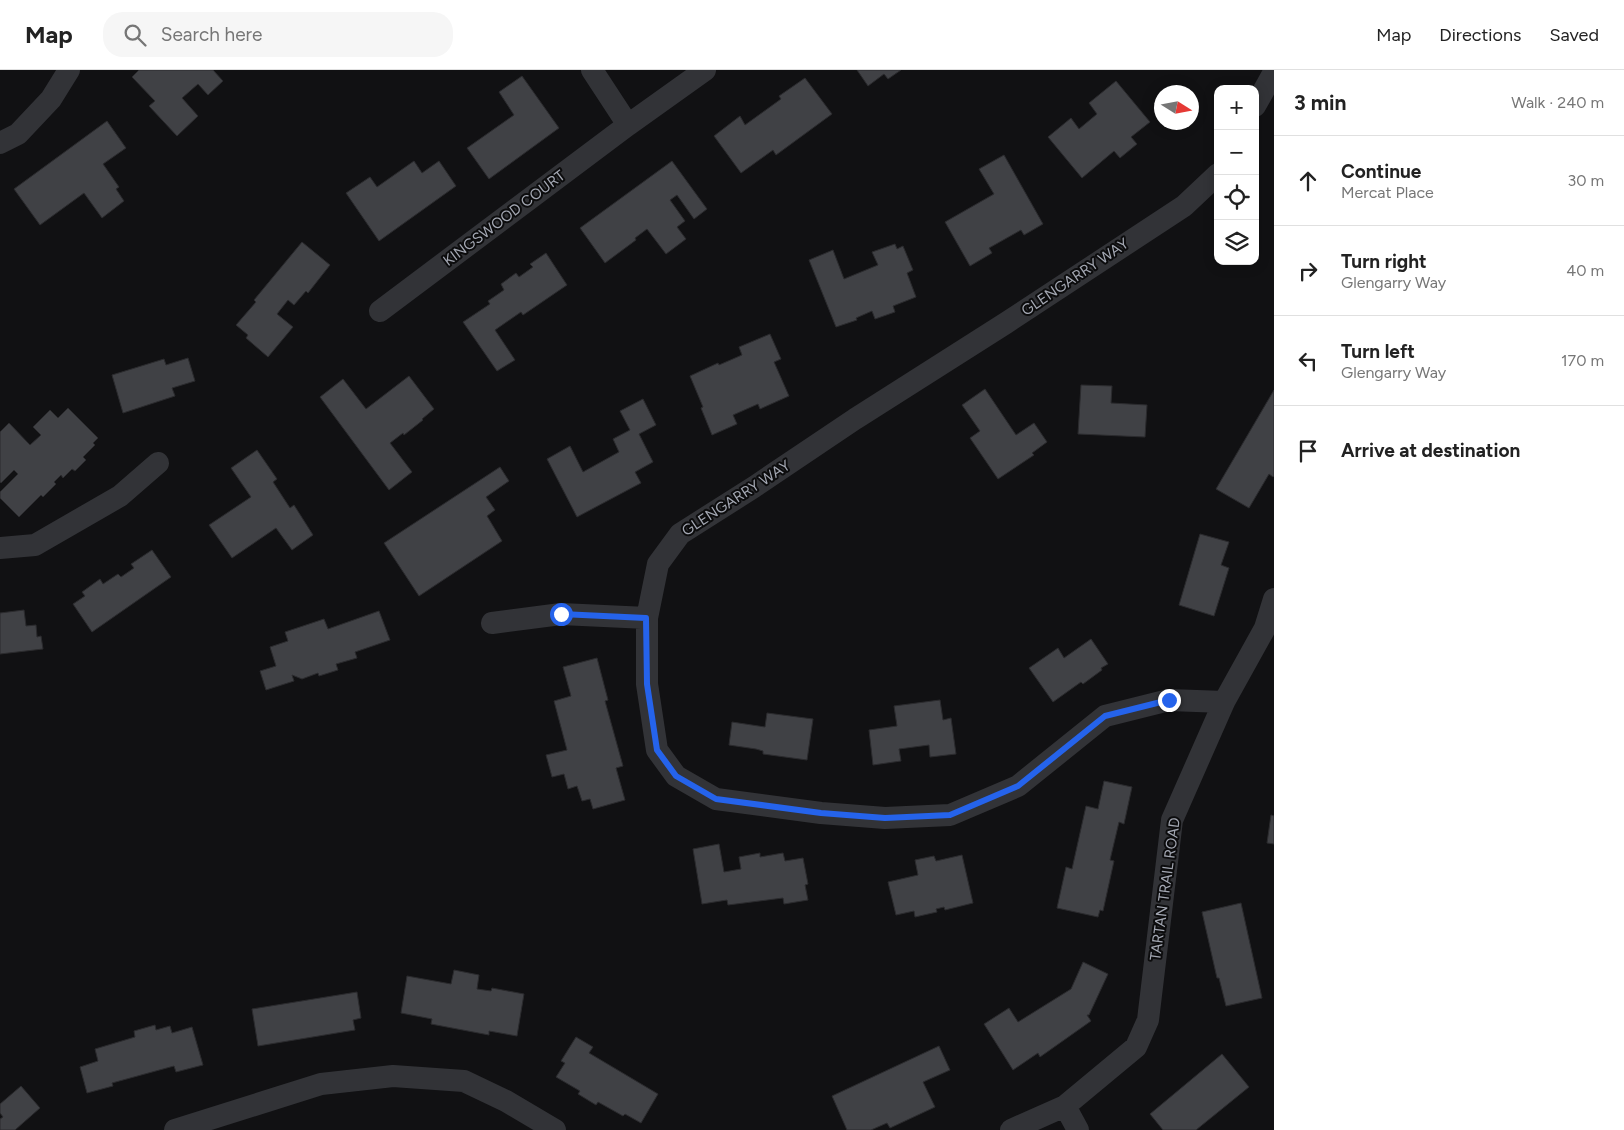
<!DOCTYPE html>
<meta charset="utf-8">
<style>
:root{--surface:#fff;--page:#f6f6f6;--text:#222;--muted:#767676;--line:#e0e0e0}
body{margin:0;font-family:Figtree,sans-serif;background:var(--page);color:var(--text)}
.controls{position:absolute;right:15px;top:15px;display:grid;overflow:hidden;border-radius:10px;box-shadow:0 2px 12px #0003}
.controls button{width:45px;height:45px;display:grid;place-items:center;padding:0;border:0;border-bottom:1px solid var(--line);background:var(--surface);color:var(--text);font:25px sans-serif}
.compass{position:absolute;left:1154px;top:15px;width:45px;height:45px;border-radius:50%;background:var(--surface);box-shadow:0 2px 12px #0003;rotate:101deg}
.stop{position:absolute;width:15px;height:15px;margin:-11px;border:4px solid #2563eb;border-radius:50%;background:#fff}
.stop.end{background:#2563eb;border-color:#fff;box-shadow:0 1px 5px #0008}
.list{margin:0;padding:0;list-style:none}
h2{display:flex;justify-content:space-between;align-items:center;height:65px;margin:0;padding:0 20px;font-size:21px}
h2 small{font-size:16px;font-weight:400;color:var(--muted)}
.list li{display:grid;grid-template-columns:32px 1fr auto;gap:15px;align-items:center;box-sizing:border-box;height:90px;padding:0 20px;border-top:1px solid var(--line)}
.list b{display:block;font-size:19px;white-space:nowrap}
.list p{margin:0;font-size:16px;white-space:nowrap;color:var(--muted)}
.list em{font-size:16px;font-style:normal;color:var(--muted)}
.icon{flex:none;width:28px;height:28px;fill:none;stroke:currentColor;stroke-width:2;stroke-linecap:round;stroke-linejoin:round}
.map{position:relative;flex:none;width:1274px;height:1060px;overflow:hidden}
header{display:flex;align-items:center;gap:30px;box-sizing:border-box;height:70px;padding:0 25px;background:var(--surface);border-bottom:1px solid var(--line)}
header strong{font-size:24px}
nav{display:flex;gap:28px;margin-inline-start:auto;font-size:18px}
.search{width:350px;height:45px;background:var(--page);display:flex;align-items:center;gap:12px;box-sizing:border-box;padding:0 18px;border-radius:20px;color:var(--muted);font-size:19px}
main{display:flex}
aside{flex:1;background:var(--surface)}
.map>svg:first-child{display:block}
.building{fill:#404145;stroke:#2b2b2e}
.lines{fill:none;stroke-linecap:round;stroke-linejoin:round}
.street{stroke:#323337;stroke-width:22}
.route{stroke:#2563eb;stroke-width:6}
.labels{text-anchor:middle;stroke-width:4;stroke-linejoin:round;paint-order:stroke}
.street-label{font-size:15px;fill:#a3a7b2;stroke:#0c0c0d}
</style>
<header>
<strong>Map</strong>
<div class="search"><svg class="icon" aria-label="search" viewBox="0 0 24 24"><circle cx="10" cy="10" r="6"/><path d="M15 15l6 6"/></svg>Search here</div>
<nav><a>Map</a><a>Directions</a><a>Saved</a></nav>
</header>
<main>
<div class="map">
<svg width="1274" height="1060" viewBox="0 0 1274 1060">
<rect width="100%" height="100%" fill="#111113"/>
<path class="building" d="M139,0H213L223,11L208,25L198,14L182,28L198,46L177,66L149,36L155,31L132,7Z
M857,0H901L888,9L884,4L868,16Z
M522,6L559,58L489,109L467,78L514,45L499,22Z
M805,8L832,44L776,85L773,80L741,103L714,66L740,46L745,55L781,29L779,26Z
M1116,11L1150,52L1131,67L1137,74L1120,88L1114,81L1082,108L1048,67L1071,48L1079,59L1097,44L1089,33Z
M107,51L126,78L103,94L119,117L116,119L124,131L102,148L84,123L40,155L14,119Z
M1004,85L1043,154L1024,165L1021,160L989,178L992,183L970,196L945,152L994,124L979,99Z
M414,91L422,103L439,91L456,116L379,171L346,123L370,107L377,117Z
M672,91L707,139L694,149L677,125L670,130L685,151L677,157L686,169L666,184L647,159L635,168L636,170L605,193L580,158Z
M302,172L330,195L308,223L306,221L294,235L288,230L277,244L293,257L268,287L246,268L248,265L236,255L256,232L254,230Z
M895,174L897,179L903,176L913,200L907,203L916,227L893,236L895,242L875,249L872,241L856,248L857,250L836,257L809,190L833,180L844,209L878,195L872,182Z
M546,183L567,215L523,245L521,242L495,260L515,290L497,301L463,252L490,234L488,231L504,220L501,214L516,203L519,207L533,197L530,194Z
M770,264L781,289L774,292L789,326L760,339L758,334L733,345L737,354L712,365L701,338L703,337L690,306L718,293L719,295L742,285L739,277Z
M188,288L195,311L172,318L175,326L123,343L112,305L164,289L166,295Z
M409,306L434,339L422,349L423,350L404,365L403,363L390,373L412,402L389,420L320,327L343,309L366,339Z
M1081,315L1112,316L1111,333L1147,335L1145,367L1078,364Z
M985,319L1016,365L1034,353L1047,372L1032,383L1034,385L998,409L970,368L980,361L962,335Z
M1274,320V406L1273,407L1269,404L1249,438L1216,419Z
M643,329L656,355L639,364L653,392L635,402L641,413L577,447L547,389L570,376L583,402L619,382L613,369L630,360L620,341Z
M68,338L98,368L93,373L95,375L83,387L86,390L75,401L72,399L63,408L61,405L54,412L56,414L43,427L41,425L19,447L0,428V422L18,404L14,400L1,413L0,412V362L9,353L30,375L41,365L33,357L50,340L58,348Z
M257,380L277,409L273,412L290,438L294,435L313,465L292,480L276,458L232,488L209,455L251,427L231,398Z
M500,397L509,411L486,427L495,440L487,446L502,471L419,526L384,473Z
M1200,464L1229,472L1221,495L1229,498L1214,546L1179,535Z
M152,480L171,507L92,562L73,534L85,526L82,522L100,509L103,514L118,504L121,507L134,498L131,494Z
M24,540L26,556L36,555L37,567L41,566L43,579L0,584V543Z
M379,541L390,570L355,582L357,588L336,594L338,600L319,606L318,603L302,609L292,605L294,611L266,620L260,601L276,596L270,577L288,571L285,562L324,549L328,559Z
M1091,569L1108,594L1101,598L1102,600L1083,614L1081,612L1053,632L1029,598L1058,578L1064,588Z
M597,588L608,630L605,631L623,696L616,698L625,730L593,739L590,729L582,731L577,716L568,719L564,704L552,707L546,685L567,680L554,631L571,626L563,597Z
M940,630L943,650L951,648L956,684L930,687L929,675L899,679L901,691L873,695L869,660L897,656L894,636Z
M767,643L813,649L807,690L763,684V681L756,679L729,675L732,652L765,657Z
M1104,711L1132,717L1124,754L1119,752L1110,790L1114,791L1103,841L1100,840L1098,847L1057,838L1066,797L1072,799L1086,736L1098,739Z
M1271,745L1274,746V774L1267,773Z
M719,774L724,802L741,799L739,787L760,783V787L783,783L785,791L803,788L808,814L805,815L808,830L784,834L783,828L728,835L727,830L702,834L693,779Z
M962,785L973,833L945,840L944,837L936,839L937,842L915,847L914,841L896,845L888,812L918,805L915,790L934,786L936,791Z
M1241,833L1262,928L1226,936L1219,908H1217L1202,842Z
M1083,892L1108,904L1089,945H1087L1091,951L1040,987L1038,983L1013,1000L984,954L1009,938L1018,952L1071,919Z
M454,900L479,905L477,919L491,921L492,918L524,924L517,966L489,961V965L431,954L432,949L401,943L407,906L451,914Z
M357,922L361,948L353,950L355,960L258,976L252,939Z
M155,955L156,960L170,956L172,963L192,957L203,995L176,1002L174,996L112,1013L113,1016L87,1023L80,997L98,991L95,979L135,967L134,961Z
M576,967L593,977L589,983L658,1024L641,1053L625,1044L623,1046L598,1032L596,1035L578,1024L580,1021L556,1007L565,993L561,991Z
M939,976L950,1000L923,1012L935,1037L890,1058L887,1053L871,1060H847L832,1026Z
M1222,984L1249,1017L1196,1060H1163L1150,1044Z
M21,1016L40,1038L15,1060H0V1049L3,1047L0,1043V1034Z"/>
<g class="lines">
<path class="street" d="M592,0L628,55
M1255,36L1274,2
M0,73L18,64L51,29L69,0
M1218,104L1184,136L1006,253L855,349L754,417L680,464L658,494L647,548V614L657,680L676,706L716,729L821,743L885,748L950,745L1018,716L1105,646L1169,630L1224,632
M380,241L628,55L705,0
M0,478L35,475L120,426L158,393
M492,553L561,544L647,548
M1065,1036L1078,1060
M175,1060L321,1014L393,1006L464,1011L506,1031L555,1060
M1011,1060L1065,1036L1136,977L1148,950L1172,750L1224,632L1265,558L1274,529"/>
</g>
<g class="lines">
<path class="route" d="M561,544L646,548L647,614L657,680L676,706L716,729L821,743L885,748L950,745L1018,716L1105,646L1169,630"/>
</g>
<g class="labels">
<g class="street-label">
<text transform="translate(504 148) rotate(-37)" y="5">KINGSWOOD COURT</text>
<text transform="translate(1075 207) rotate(-34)" y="5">GLENGARRY WAY</text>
<text transform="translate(736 428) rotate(-33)" y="5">GLENGARRY WAY</text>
<text transform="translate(1165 819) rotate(-82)" y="5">TARTAN TRAIL ROAD</text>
</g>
</g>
</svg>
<div class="controls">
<button>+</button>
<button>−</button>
<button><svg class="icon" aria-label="locate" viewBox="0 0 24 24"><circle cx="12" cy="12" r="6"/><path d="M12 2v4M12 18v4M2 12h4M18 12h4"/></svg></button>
<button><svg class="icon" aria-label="layers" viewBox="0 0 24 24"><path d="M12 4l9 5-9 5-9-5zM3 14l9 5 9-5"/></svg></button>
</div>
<svg class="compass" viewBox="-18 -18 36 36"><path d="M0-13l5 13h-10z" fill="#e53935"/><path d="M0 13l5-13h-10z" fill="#767676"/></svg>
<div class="stop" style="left:561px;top:544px"></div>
<div class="stop end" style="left:1169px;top:630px"></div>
</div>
<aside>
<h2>3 min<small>Walk · 240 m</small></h2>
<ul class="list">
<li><svg class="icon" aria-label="ahead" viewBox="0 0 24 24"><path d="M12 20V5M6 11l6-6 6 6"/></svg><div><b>Continue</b><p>Mercat Place</p></div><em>30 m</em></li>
<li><svg class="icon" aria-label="right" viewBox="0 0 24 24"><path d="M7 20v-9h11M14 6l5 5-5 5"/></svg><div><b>Turn right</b><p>Glengarry Way</p></div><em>40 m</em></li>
<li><svg class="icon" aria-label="left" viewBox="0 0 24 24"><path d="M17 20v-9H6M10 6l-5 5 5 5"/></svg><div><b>Turn left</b><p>Glengarry Way</p></div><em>170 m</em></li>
<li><svg class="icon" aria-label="arrive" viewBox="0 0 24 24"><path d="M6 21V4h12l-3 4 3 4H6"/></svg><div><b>Arrive at destination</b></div></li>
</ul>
</aside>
</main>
